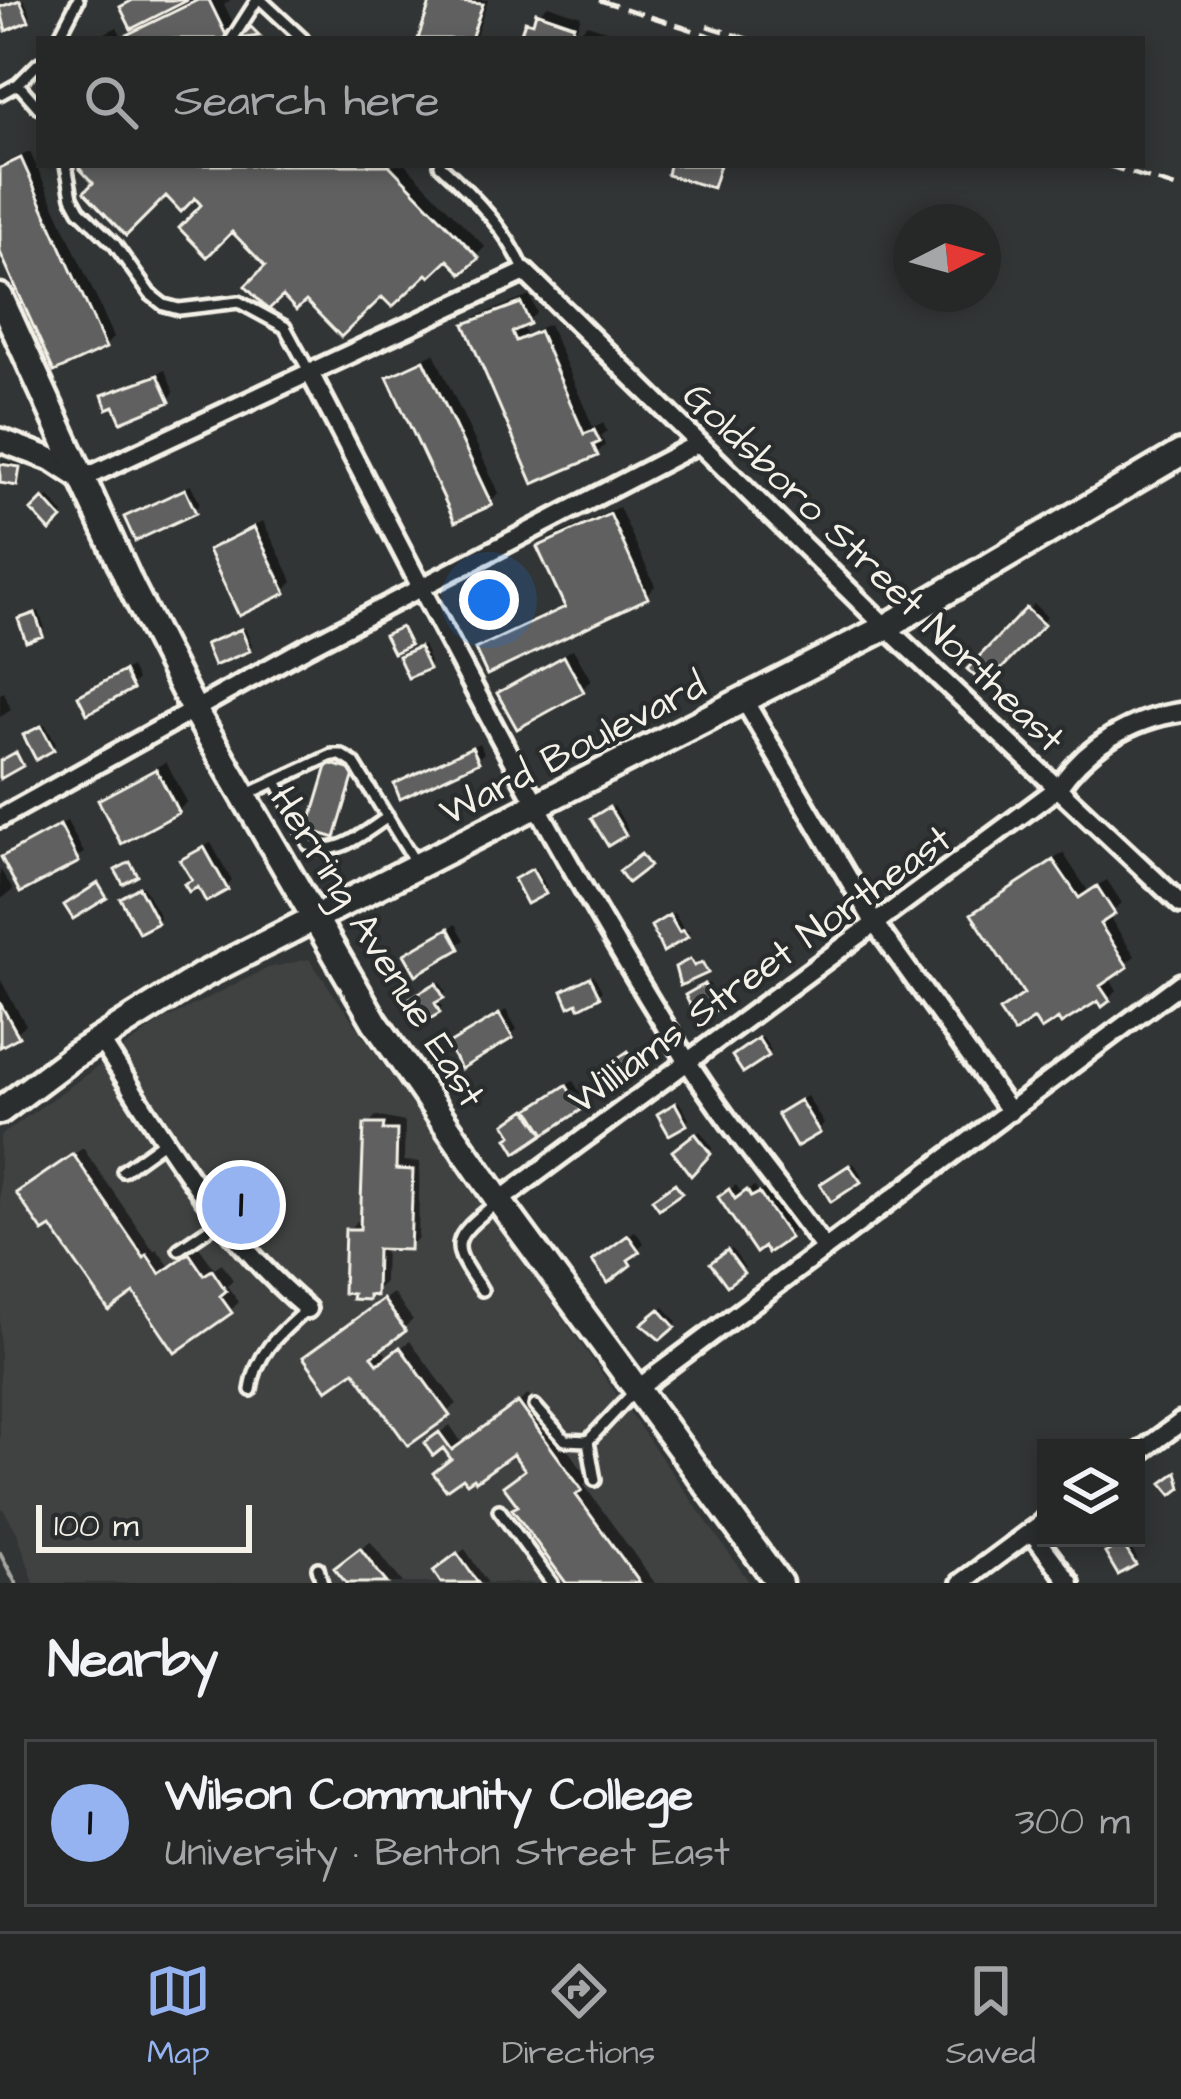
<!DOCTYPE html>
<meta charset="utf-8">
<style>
:root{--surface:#262828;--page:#2e3030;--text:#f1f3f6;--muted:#a4a6a8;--line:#424445;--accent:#95b2f1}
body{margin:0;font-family:"Architects Daughter",sans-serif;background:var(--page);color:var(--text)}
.controls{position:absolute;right:36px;bottom:36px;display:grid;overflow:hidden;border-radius:0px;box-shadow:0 6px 18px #0003}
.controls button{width:108px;height:108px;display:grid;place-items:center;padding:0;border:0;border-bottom:3px solid var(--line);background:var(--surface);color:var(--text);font:60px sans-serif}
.compass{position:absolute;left:893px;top:204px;width:108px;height:108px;border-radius:50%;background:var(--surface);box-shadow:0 6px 18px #0003;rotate:84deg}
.scale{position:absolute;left:36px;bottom:30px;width:216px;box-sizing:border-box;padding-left:12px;border:6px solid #f4f1e8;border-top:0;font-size:33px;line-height:42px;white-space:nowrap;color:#f4f1e8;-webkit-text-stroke:9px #2a2d2e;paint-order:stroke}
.you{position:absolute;left:489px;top:600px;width:42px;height:42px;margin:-30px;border:9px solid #fff;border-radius:50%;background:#1a73e8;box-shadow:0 0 0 18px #1a73e833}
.badge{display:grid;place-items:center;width:78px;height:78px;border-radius:50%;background:var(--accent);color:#111;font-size:39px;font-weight:700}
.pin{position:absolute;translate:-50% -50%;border:6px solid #fff;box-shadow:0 3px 12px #0006}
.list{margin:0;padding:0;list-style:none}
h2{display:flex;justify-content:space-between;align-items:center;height:156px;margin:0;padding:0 48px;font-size:51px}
h2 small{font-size:39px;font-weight:400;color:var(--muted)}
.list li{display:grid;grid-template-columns:78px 1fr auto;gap:36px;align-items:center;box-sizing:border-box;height:168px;margin:0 24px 24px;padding:0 24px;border:3px solid var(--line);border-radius:0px}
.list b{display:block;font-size:45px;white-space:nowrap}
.list p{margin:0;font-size:39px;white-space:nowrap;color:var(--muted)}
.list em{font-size:39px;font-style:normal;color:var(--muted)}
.icon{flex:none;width:66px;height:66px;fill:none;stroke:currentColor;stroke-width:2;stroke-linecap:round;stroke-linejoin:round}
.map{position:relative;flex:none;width:1181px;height:1583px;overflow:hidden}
.search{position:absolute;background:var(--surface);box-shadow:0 6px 18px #0003;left:36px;right:36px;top:36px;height:132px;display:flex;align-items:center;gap:30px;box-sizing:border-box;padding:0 42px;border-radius:0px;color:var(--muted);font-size:45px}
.sheet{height:348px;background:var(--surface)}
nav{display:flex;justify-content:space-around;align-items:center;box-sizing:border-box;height:168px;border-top:3px solid var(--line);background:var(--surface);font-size:33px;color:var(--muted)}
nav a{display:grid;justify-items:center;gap:6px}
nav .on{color:var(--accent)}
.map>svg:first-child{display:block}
.built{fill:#404242}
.shadow{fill:#0007}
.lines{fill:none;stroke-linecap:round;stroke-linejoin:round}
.stream{stroke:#a6a5a0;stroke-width:4.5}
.building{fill:#5f605f;stroke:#f4f1e8;stroke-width:3}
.service-casing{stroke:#f4f1e8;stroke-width:18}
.minor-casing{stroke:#f4f1e8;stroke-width:26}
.tertiary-casing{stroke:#f4f1e8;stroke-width:30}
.secondary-casing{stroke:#f4f1e8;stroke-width:33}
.service{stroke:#2a2d2e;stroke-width:9}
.minor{stroke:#2a2d2e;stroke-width:16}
.tertiary{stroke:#2a2d2e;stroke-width:21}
.secondary{stroke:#2a2d2e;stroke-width:24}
.rail{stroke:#f4f1e8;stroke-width:4.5;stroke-dasharray:18 9;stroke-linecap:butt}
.labels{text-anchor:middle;stroke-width:9;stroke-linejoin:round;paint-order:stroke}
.street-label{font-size:39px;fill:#f4f1e8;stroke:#2a2d2e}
</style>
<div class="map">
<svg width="1181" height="1583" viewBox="0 0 1181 1583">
<rect width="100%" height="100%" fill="#323535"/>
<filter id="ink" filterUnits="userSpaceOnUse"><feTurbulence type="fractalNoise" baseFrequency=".00833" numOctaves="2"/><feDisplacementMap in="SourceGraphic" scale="24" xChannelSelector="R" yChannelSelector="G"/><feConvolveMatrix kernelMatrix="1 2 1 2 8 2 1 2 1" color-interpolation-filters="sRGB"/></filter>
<g filter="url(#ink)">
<path class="built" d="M309,959L750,1583H34L17,1532L0,1504V1136L162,1021L268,968Z"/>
<path class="shadow" d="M15,0H24L31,15L0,31V6Z
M132,0H231L224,4L236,29L225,39H93L117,27L121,35L134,29L124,7Z
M434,0H488L475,39H421Z
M548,5L581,16L574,37L587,24L615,33L613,39H523L528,23Z
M30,152L114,337L105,346L0,245V165Z
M86,165H406L485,247L462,270L448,256L382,292L269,266L195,194L97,183Z
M530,296L537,313L522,325L526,334L549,324L593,427L603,423L607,431L601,436L605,445L596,454L468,325L477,316Z
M434,353L499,493L490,502L391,378L400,369Z
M165,370L174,393L168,399L105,396L111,390Z
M2,461L22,464L16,482L0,480Z
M191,485L200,504L194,510L127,518Z
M49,497L64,514L50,527L35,510Z
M619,507L655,586L646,595L479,649L488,640L567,604L541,547L550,538Z
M263,521L293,582L284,591L211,550L220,542Z
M1034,604L1047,617L985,682L972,669Z
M39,611L45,629L41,633L22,620Z
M245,628L252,645L249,649L212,641Z
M423,645L430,663L427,666L405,653Z
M573,649L591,680L582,689L500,693Z
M131,667L137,680L131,686L81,697Z
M4,692L11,710L0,717V694Z
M45,724L56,744L52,748L30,732Z
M479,743L484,753L477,759L397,785Z
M337,758L359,765L340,828L334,835L331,765Z
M166,762L187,802L178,811L102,800L111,791Z
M614,806L628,829L624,833L599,815Z
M67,821L84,853L21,889L5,858Z
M211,843L232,881L226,887L194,879L190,854Z
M1063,853L1088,891L1107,880L1122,903L1108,915L1135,956L1108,977L1117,990L1108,999L1098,996L1059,1015L1003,1011L1026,993L984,906Z
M536,868L547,888L544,891L521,876Z
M0,869L13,890L0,900Z
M143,886L160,917L156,921L127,895Z
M674,913L684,930L690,932L665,948L658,923Z
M456,924L465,940L417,970L414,948Z
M594,975L602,991L598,995L569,988Z
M0,979L26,1025L0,1044Z
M440,982L446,992L437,998L442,1007L439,1011L415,996Z
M709,983L720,1003L716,1006L692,992Z
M506,1010L517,1029L511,1036L457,1039Z
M762,1037L771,1050L744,1069L739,1053Z
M573,1081L586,1102L579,1108L542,1132L515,1134L512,1120Z
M807,1096L824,1124L818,1130L787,1108Z
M679,1102L689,1119L685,1123L664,1111Z
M376,1116L405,1122L404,1161L420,1162L418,1238L409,1247L385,1246L384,1283L368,1297L348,1230L357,1221H363L367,1125Z
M700,1131L713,1148L691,1171L676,1151Z
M83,1148L154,1251L157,1249L170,1267L199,1247L214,1268L222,1263L233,1280L227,1286L239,1302L230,1311L135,1288L29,1185Z
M854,1163L862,1176L859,1180L827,1181Z
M736,1185L743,1195L754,1186L759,1193L766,1188L794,1230L769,1249L728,1191Z
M635,1231L644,1243L633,1253L636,1257L629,1263L602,1255Z
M732,1249L745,1268L728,1282L718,1259Z
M393,1293L413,1320L380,1346L388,1357L410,1341L457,1404L409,1442L354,1366L316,1349Z
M664,1307L677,1322L661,1336L645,1325Z
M528,1395L589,1479L584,1485L655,1583H570L521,1505L528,1469L514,1449L454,1458L437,1435L450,1425L462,1443Z
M370,1541L403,1583H350L347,1559Z
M1127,1541L1137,1559L1134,1562L1112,1550Z
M465,1549L487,1582L486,1583H445L443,1565Z"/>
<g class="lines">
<path class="stream" d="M0,1553L16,1583"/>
</g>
<path class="building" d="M20,0L29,21L6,31L0,7Z
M133,0H188L131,29L120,7Z
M198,0H209L228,39H118Z
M431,0L483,4L471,39H418Z
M536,12L574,25L569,39H519L525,21L533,23Z
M251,27L260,36L238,39Z
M21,158L106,348L54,372L0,252V168Z
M82,165H389L479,258L462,274L448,260L430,277L427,274L392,307L382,297L341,337L306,301L296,310L283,296L268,310L245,286L265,266L232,232L207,257L179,228L201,205L195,198L181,212L166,196L126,236L84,192L93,183L79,168Z
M669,165H720L713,188L667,175Z
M521,303L530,324L512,332L516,341L539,331L584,434L594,430L600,442L593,445L598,456L533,484L464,324Z
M424,360L492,505L455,522L387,377Z
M158,375L170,402L121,422L114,406L107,409L102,395Z
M0,464L20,467L17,486L0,483Z
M185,489L196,513L135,541L124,517Z
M43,498L62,519L50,531L31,510Z
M610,514L648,598L487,675L475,649L565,607L537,547Z
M254,527L286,593L239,616L208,550Z
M1026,608L1044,625L985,686L967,669Z
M35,613L43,636L26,642L18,619Z
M401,627L410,645L393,653L384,635Z
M241,629L250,651L214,666L205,644Z
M419,647L429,669L408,678L398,656Z
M564,656L584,692L517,729L497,693Z
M124,671L133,689L87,714L78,696Z
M41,726L54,750L36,760L23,735Z
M472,747L479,762L400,799L394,784Z
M16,752L23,766L0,779V761Z
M328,763L355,771L335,838L308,830Z
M156,769L179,813L121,844L98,800Z
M609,807L626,835L608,846L591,818Z
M60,825L79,862L20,893L1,857Z
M204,847L228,890L206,902L198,887L189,892L184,884L192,880L180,860Z
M641,854L650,866L628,883L619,871Z
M1053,860L1079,898L1097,886L1115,914L1100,924L1128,967L1100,986L1110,1001L1102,1007L1098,1001L1061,1024L1058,1019L1041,1030L1034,1019L1014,1033L999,1011L1024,994L971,914Z
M130,862L138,876L123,884L115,870Z
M532,869L546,894L527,904L514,879Z
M98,883L107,898L73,919L64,905Z
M139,887L158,923L139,933L120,898Z
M669,915L679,932L683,930L688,937L663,952L651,926Z
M449,928L460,949L416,975L404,954Z
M690,959L694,966L702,962L708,973L680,986L675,967Z
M590,977L600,997L579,1008L577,1003L569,1007L562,991Z
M436,983L444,998L435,1003L440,1013L421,1024L408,999Z
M704,984L718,1009L698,1020L685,995Z
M0,1003L19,1037L0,1047Z
M499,1014L513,1038L461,1069L447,1045Z
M758,1038L769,1056L743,1073L732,1056Z
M628,1051L637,1065L611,1083L602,1069Z
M566,1085L581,1110L545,1134L529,1109Z
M800,1100L820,1133L796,1147L777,1114Z
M675,1103L687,1125L669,1135L657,1114Z
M526,1109L544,1134L516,1153L507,1138L512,1135L505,1124Z
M364,1124H384L383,1130H397L396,1169L413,1170L410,1250L377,1249L376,1296L369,1295V1300L352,1299L353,1294L343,1293L345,1229H360Z
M695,1133L711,1154L691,1176L672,1151Z
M73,1154L144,1258L147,1255L160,1274L189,1253L204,1275L212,1270L226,1291L220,1296L232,1313L175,1353L134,1293L109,1311L51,1227L43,1232L16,1193Z
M849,1165L861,1182L831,1202L820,1184Z
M675,1183L682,1193L659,1209L652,1199Z
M729,1189L735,1199L747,1190L751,1197L759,1193L790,1238L768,1253L764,1247L756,1253L718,1197Z
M628,1235L640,1252L628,1260L631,1265L608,1283L592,1261Z
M727,1250L744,1273L727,1286L710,1263Z
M383,1299L406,1331L372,1356L378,1364L400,1347L450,1416L408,1446L354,1371L327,1390L303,1357Z
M659,1309L675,1327L660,1340L641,1324Z
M518,1402L582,1490L576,1495L640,1583H566L512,1509L518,1506L503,1486L525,1470L513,1454L476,1481L474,1478L467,1483L463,1478L446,1490L433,1473L451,1459L443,1448L433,1456L424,1443L439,1432L452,1450Z
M1177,1472L1181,1488L1172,1495L1162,1483Z
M1122,1543L1136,1565L1118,1575L1105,1553Z
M360,1548L382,1577L387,1583H346L334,1568Z
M457,1553L478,1583H441L433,1571Z"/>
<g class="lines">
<g class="service-casing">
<path id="service" d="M261,0L303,39
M58,39L78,0
M232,39L257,0
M18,84L39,108
M0,94L18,84L39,63
M66,165L72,197L79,210L115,245L150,294L164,305L179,309L239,302L285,327L310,373
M440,165C474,196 507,230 525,272
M276,781L309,845C336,859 365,832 388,817
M246,795L332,755H341L354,763L415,862
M123,1171L166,1140
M179,1249L223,1219
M482,1290C448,1243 451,1240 495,1204
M251,1390C256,1352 280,1333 307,1309
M535,1406L565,1440L588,1441L633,1393
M588,1441L595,1480
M499,1510L552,1583
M318,1568L322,1583"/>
</g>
<g class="minor-casing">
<path id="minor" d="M310,373C430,604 546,838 686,1059C728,1125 779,1186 825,1249
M82,479L525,272L886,627L1181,904
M744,700L875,924L1010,1112
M0,818L307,647L699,443
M100,1039C160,1133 221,1238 307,1309
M499,1201L1058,788C1087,746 1131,719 1181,712
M637,1389L1181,983
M1136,1455L1181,1422
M1031,1531L1070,1583
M961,1583L1046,1520"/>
</g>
<g class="tertiary-casing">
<path id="tertiary" d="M0,440L53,460L82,479"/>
</g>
<g class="secondary-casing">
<path id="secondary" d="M0,297L132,588L193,708L375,1022L499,1201L779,1583
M0,1111L72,1057L201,976L886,627L1181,453"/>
</g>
<use href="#service" class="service"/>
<use href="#minor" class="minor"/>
<use href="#tertiary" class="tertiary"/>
<use href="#secondary" class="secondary"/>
<path class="rail" d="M599,0L720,39
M707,26L748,39
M1106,165L1181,189"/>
</g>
</g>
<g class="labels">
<g class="street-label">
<text transform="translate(875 566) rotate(44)" y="14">Goldsboro Street Northeast</text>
<text transform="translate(572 747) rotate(-27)" y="14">Ward Boulevard</text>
<text transform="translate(379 946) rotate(58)" y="14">Herring Avenue East</text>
<text transform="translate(759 968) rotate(-36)" y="14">Williams Street Northeast</text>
</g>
</g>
</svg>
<div class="controls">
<button><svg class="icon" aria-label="layers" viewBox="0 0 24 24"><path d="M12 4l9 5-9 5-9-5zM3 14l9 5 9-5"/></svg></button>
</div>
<svg class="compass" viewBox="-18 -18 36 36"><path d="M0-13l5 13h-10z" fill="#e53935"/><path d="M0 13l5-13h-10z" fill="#a4a6a8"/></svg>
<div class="scale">100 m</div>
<div class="you"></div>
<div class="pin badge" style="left:241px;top:1205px">1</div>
<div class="search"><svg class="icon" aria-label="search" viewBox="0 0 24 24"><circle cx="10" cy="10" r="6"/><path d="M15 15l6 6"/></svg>Search here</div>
</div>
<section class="sheet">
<h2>Nearby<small></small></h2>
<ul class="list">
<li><span class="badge">1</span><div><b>Wilson Community College</b><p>University · Benton Street East</p></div><em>300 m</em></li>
</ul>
</section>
<nav>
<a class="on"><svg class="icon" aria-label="map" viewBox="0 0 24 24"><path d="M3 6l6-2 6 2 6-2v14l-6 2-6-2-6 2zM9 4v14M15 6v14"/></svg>Map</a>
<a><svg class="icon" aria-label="directions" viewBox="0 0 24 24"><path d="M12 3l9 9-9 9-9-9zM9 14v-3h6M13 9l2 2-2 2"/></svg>Directions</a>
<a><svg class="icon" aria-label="saved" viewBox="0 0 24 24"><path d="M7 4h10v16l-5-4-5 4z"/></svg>Saved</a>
</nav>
